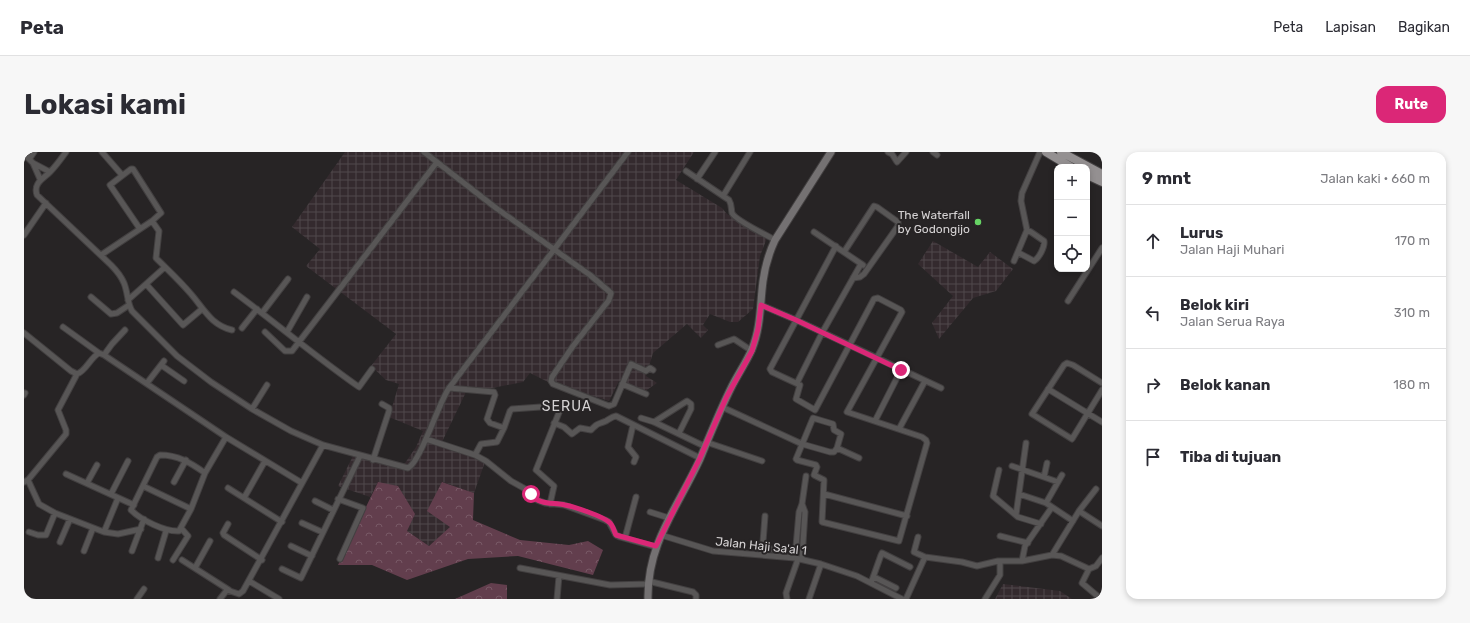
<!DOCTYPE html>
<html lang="id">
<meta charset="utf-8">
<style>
:root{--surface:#fff;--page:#f7f7f7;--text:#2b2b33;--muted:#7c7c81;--line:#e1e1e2;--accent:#db2777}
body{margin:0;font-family:Rubik,sans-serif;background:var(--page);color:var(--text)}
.controls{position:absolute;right:12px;top:12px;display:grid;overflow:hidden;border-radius:8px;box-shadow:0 2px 6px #0003}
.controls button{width:36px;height:36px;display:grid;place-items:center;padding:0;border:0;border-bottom:1px solid var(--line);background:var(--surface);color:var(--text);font:20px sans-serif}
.stop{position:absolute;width:12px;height:12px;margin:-9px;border:3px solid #db2777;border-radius:50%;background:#fff}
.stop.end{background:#db2777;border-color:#fff;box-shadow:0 1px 4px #0008}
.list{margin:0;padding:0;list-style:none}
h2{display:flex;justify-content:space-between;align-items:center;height:52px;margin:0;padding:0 16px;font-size:17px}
h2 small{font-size:13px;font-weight:400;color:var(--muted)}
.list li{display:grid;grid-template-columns:26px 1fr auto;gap:12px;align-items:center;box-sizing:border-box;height:72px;padding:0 16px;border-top:1px solid var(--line)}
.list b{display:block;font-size:15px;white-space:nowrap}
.list p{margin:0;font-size:13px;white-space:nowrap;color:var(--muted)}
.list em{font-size:13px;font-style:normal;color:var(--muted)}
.icon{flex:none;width:22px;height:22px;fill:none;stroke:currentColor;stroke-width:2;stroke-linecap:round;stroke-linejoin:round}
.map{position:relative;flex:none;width:1078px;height:447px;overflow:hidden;border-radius:12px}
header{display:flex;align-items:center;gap:24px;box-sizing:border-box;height:56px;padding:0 20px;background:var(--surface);border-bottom:1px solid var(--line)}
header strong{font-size:19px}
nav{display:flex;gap:22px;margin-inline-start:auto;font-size:14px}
.intro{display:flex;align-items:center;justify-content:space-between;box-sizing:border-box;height:96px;padding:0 24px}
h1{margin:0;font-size:28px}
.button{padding:10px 18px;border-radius:12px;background:var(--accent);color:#fff;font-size:14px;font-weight:700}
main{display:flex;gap:24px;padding:0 24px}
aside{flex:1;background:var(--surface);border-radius:12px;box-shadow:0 2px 6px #0003}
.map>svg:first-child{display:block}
.industrial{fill:url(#industrial-grid)}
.forest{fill:url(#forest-crowns)}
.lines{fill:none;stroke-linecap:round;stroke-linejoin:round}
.minor-casing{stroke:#434041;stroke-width:7}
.secondary-casing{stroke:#434041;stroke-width:9}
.trunk-casing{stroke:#434041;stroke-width:10}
.minor{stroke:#585656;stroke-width:5}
.secondary{stroke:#747172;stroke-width:7}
.trunk{stroke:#949091;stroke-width:8}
.route{stroke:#db2777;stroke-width:5}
.poi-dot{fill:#67d465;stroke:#272425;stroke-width:1.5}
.labels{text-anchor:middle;stroke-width:4;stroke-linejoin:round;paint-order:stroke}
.poi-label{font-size:12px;fill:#d5d2d3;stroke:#272425;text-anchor:end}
.street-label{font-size:12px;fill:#d5d2d3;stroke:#272425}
.quarter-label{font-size:14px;letter-spacing:1px;fill:#d5d2d3;stroke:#272425}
</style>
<header>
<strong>Peta</strong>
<nav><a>Peta</a><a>Lapisan</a><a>Bagikan</a></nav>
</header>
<div class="intro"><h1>Lokasi kami</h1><a class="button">Rute</a></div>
<main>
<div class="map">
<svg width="1078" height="447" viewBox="0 0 1078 447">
<defs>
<pattern id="industrial-grid" width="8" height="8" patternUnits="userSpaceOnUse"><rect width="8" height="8" fill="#342a2e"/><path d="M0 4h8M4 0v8" fill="none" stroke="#50484b"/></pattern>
<pattern id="forest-crowns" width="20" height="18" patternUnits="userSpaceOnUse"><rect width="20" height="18" fill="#623e4d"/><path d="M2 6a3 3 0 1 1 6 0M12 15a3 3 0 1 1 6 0" fill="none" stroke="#785966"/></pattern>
</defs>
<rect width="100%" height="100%" fill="#272425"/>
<path class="industrial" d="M321,0H670L652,28L698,56L703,62L743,86L736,104L729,157L714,170H706L686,162L679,173L684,178L677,186L663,172L629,201L622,224L633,231L620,240L595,229L585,249L524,230L506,221L499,230L468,236L443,238L417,292L461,310L450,341L419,330L427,375L405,394L383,379L354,330L346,345L314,334L331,300L379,314L392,295L399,279L365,265L375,232L362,228L347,214L372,182L282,114L296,97L268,75Z
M909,89L954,115L966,100L989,117L972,139L949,146L915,187L908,171L929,144L894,112Z
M979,432L1036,439L1048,447H971Z"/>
<path class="forest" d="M354,330L374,334L391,362L383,379L405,394L426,375L403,359L418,330L450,341L449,368L496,388L545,393L564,389L579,398L569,423L494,404L444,407L383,428L348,413H314Z
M467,431L483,433V447H431Z"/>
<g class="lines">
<g class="minor-casing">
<path id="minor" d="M42,0C37,7 32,14 26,20C19,27 9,31 13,43L87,113C92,118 97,124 100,131C104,141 103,150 108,159L153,204L187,230L228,257L267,279L299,293L384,316C397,309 414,252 425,236L604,0
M78,0L98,23
M400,0L472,56L566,123L587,141L585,148L549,194L528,225L527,229L529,232L585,254L590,252L607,212L622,219L626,216L629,218
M864,0L868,2L873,10L882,0
M909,0L913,3
M0,2L9,11L16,27
M6,6L10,0
M9,11L26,20
M662,19L705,48C708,53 707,57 708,61C712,69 743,83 751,88
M673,27L691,0
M699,44L726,0
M128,69L135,79L132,106C144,118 156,129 167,142C180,157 187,173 208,178
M790,80L839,113
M0,83L22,51
M812,94L746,217L748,220L776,233L772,247L791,258L850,147L854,146L877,158L878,160L823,260L898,285L902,288L903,291L875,389L798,370L800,328L790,323L793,315L792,313L773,308L772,307L789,266L809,272L810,278L817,282L813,296L835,306
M820,100L850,54L853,55L874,70V74L840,122L836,125L829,126
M995,101L1010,109C1015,106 1021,95 1020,89L1007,80L1003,78
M77,103L128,69L137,61L109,17H107L86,33L116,77
M990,109L1003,78L997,49L998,41L1016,0
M122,132L159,173L178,157
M210,140C252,171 292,205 335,235L348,217
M67,145L87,162L93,161L105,153
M104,148L141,115
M1044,149L1078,96
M737,153L772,168L917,236
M238,161L264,127
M39,175L75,201
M218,176L233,157
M241,180L261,199H268L413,10
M263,180L283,145
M0,181L47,219L53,222C62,219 66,206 75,201L80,203L202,285L278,331
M694,193L710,187L728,199
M80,203L88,192L101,178
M137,213L160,229
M123,231L140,209
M773,231L798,181L837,112
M1078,231L1049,213L1043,211L1040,213L1008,262L1048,287L1078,238
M598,232L622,242
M425,236L470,240L471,243L463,267L466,271L480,276
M1024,237L1078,270
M0,243L1,241
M698,255L778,292L806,300H810L813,296
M228,257L243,233
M617,266L630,270L680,294
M851,269L877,218
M630,270L663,249L667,252V257L655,281
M530,271L540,275L548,282L556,276L567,278C575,270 573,273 582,269C586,267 587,265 592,264L676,306
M609,273L604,295L612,305L610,310
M875,277L901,229
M402,287L451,303L462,309L487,329L505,339L513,348L521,351L540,353L581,368L585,370L592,383L596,385L632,395
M682,290L738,309
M451,303L457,292L473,290L480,276L486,259L488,257L531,254L535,255L536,258L512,318L530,334L526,352
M349,308L365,259V256L358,252
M988,314L1034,330
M975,318L969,344L994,365L1017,372
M181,321C167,311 154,303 136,303L133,305L107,358C117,368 141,380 155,379L167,357L181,321L202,285
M42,322L110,353
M1020,325L1023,311
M4,328L15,352L31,361L80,380L94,382L117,377
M0,330L4,328L42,282V278L34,258L53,222
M150,330L162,308
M63,331L73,313
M119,334L167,357
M204,336L258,370
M87,342L104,309
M800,342L883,364
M995,342L1022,351L1049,369
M220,346L241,309
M314,347L339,356L316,407
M291,349L309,358
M1022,351L1038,323
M1055,359L1072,337
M626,360L645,366
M992,363L1002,291
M278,371L298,380
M204,372L199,381L200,383L238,408
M5,380L14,383H22L31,361
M80,380L94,346
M637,383L689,399L771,406L797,412L833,424L878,447
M976,384L1004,391
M894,385L890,400L901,405
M601,386L612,345
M36,390L46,367
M267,394L288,404
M738,396L772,399
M60,399L69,376
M108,399L120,367
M738,403L741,364
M1028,403L1055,359L1078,374
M134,406L142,379
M771,406L775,360L778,352L782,324
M778,407L781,360L778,352
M149,408L164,384L157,376
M158,408L205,438
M998,409L1001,394L1028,355
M171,416L186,389
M496,416L586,433L624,432
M258,417L277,426L336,304
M1065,417L1058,431L1077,447
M850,425L872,436
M225,429L255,447
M624,429L669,440L672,443V447
M847,431L857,403L858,401L886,415
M113,447L120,437
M196,447L203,438L215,442L219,439L299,293
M533,447L535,424
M763,447L762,441L774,407
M785,447L797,412
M882,447L901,405L938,410L953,414L974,409H998L1028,403L1037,404L1065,417L1072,414L1078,406
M961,447L976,423V409"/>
</g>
<g class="secondary-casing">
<path id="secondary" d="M624,447C623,391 654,355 676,307C686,283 696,258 708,234C714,222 723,209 728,197C737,175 736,152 739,129C741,114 745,101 751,88L807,0"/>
</g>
<g class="trunk-casing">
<path id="trunk" d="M1022,0L1047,15
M1037,0L1078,22
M1063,23L1078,30"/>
</g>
<use href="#minor" class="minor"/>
<use href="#secondary" class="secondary"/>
<use href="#trunk" class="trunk"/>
</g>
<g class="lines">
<path class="route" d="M507,342C516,354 529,350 541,353C551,355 578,364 585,370C589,373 590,379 592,383L632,394L676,306L702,246L728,199L734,177L737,153L772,168L877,218"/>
</g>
<circle class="poi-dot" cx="954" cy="70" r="4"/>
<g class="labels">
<g class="poi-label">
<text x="946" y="67">The Waterfall<tspan x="946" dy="14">by Godongijo</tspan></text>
</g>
<g class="street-label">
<text transform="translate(737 394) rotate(6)" y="4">Jalan Haji Sa'al 1</text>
</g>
<g class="quarter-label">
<text x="543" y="259">SERUA</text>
</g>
</g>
</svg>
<div class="controls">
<button>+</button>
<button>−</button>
<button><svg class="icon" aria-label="locate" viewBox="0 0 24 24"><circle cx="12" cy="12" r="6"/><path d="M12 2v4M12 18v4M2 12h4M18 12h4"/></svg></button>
</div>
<div class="stop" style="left:507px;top:342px"></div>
<div class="stop end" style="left:877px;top:218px"></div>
</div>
<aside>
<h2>9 mnt<small>Jalan kaki · 660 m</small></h2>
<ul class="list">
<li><svg class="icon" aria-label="ahead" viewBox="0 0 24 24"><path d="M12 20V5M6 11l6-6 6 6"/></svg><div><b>Lurus</b><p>Jalan Haji Muhari</p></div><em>170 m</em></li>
<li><svg class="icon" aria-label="left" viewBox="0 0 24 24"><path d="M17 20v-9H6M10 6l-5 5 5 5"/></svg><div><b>Belok kiri</b><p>Jalan Serua Raya</p></div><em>310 m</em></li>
<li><svg class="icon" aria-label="right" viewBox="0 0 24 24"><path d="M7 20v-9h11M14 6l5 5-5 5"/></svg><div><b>Belok kanan</b></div><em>180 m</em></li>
<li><svg class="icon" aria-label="arrive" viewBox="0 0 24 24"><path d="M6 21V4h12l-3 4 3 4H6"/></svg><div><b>Tiba di tujuan</b></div></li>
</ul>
</aside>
</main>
